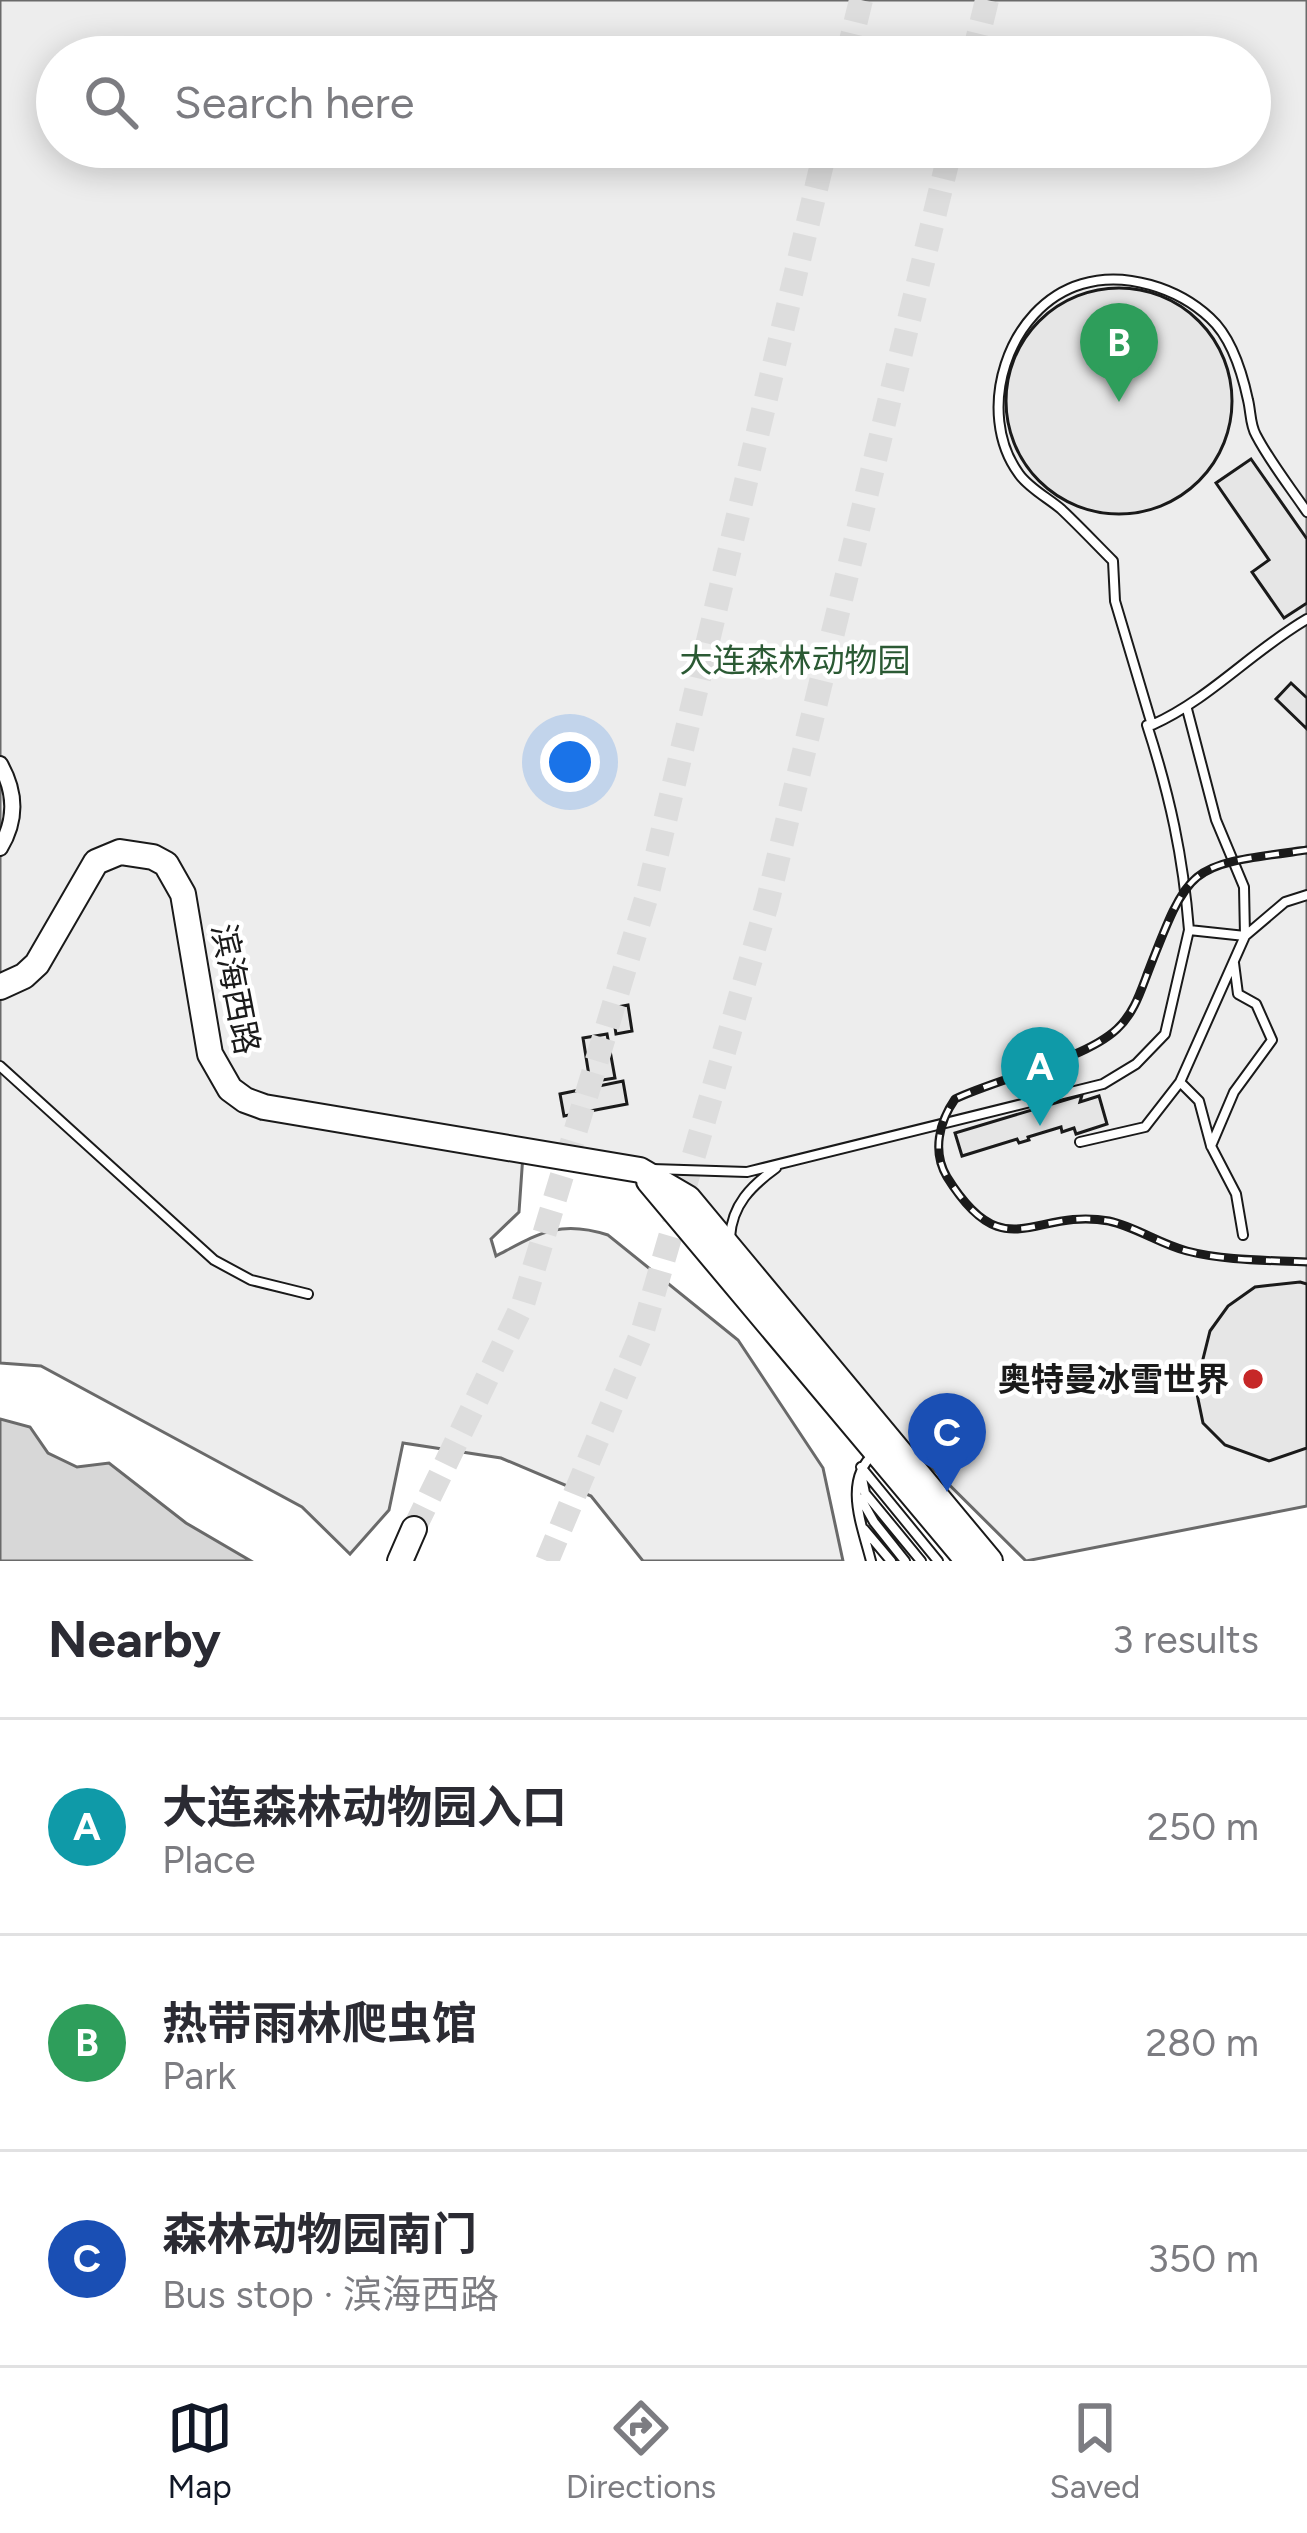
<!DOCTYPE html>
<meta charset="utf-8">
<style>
:root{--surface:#fff;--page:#f2f2f3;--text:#2b2b33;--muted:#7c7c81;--line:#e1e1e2;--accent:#111827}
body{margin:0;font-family:Figtree,"Noto Sans SC",sans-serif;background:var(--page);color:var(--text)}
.you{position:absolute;left:570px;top:762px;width:42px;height:42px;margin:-30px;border:9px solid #fff;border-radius:50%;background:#1a73e8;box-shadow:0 0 0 18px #1a73e833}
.badge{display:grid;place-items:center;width:78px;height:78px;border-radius:50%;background:var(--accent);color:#fff;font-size:39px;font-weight:700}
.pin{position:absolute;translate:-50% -99px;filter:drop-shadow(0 3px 6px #0008)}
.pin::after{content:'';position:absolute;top:63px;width:42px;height:36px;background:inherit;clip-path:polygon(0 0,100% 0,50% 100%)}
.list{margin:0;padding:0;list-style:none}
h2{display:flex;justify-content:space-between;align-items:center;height:156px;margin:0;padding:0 48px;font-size:51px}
h2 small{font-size:39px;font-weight:400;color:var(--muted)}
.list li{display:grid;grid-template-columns:78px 1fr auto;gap:36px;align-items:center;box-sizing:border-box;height:216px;padding:0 48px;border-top:3px solid var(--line)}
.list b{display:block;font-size:45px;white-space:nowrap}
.list p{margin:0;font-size:39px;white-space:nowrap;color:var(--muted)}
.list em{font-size:39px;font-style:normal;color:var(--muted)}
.icon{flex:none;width:66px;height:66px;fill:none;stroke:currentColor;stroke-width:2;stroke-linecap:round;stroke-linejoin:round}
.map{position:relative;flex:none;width:1307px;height:1561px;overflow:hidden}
.search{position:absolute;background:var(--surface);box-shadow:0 6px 30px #0003;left:36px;right:36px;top:36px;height:132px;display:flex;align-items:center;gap:30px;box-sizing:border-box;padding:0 42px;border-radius:66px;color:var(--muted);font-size:45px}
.sheet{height:804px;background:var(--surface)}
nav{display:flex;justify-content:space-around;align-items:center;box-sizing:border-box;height:168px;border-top:3px solid var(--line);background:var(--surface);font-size:33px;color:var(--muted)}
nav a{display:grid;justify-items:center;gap:6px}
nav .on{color:var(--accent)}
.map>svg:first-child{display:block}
.green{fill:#ededed;stroke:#6a6a6a;stroke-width:3;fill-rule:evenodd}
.water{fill:#d7d7d7;stroke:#6a6a6a;stroke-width:3}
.building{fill:#e6e6e6;stroke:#1a1a1a;stroke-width:3}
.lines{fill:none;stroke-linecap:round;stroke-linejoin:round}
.trunk-tunnel{stroke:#ddd;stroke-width:24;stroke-dasharray:24 12;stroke-linecap:butt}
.service-casing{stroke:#1a1a1a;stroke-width:12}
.minor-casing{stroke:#1a1a1a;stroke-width:18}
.trunk-casing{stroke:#1a1a1a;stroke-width:28}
.service{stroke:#fff;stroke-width:8}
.minor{stroke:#fff;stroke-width:14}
.trunk{stroke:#fff;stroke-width:24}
.rail-casing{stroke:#1a1a1a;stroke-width:9}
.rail{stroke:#fff;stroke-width:4.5;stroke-dasharray:14;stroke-linecap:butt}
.poi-dot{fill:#c62828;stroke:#fff;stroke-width:4.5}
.labels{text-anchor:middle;stroke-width:9;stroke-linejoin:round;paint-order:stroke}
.park-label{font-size:33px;fill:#2b5a34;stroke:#fff}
.street-label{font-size:33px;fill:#1a1a1a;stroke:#fff}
.poi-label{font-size:33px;font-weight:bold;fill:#1a1a1a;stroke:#fff;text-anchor:end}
</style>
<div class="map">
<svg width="1307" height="1561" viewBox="0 0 1307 1561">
<rect width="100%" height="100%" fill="#fff"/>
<path class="green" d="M0,0H1307V1506L1026,1561L620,1158L524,1140L519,1212L491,1239L496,1256C538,1234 559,1219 608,1235L738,1340L823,1468L843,1561H643L591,1496L501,1458L403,1443L389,1510L350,1554L302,1507L41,1366L0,1363ZM57,57H1250V147H57Z"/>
<path class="water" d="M0,1419L30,1427L48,1453L77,1467L109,1463L186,1523L251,1561H0Z"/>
<path class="building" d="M1006 401a113 113 0 1 1 226 0a113 113 0 1 1-226 0Z
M1251,459L1307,539V603L1284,618L1252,572L1269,560L1216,483Z
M1291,683L1307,698V729L1276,699Z
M628,1005L632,1031L616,1034L612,1008Z
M607,1034L615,1078L590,1082L583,1038Z
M623,1081L627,1104L564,1116L560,1094Z
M1082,1095L1080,1102L1099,1096L1107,1124L1076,1134L1074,1128L1062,1132L1061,1127L1028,1137L1029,1140L1019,1143L1017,1139L962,1156L955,1133Z
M1300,1282L1307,1284V1448L1269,1461L1225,1445L1203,1423L1197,1394L1202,1363L1210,1331L1228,1306L1255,1287Z"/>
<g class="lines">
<path class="trunk-tunnel" d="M847,57L861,0
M973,57L987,0
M414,1529L523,1304L648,892L826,147
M547,1561L643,1330L767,904L951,147"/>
<g class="service-casing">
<path id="service" d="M1307,512C1290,487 1270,462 1256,435C1250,425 1251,412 1248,400C1242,372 1231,337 1210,318C1178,288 1125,271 1082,284C1007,306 974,413 1019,474C1029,488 1048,498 1061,509C1079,526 1096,544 1113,561L1115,601L1152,725C1210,699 1252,651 1307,619
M1147,725C1170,796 1183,856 1189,930
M0,1066L214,1260L251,1280L308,1294
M1180,1082L1199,1101L1211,1146L1236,1194L1243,1235
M1080,1142L1145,1127L1180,1082L1245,936L1285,902L1307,895
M1211,1146L1234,1092L1272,1040L1256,1004L1238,994L1234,963
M652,1169L747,1172L1103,1084L1136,1064L1165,1034L1189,930L1245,936L1244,887L1216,820L1187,709
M730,1237C732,1205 751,1186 776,1168
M861,1467L938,1561
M861,1473L865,1493L921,1561
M861,1499L874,1522L905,1561
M864,1529L891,1561
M871,1561C862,1525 842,1480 875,1453"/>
</g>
<g class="minor-casing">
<path id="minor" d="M0,764C16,792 17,820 0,848"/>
</g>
<g class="trunk-casing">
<path id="trunk" d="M0,987L24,976L37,964L96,862L120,852L153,857L166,864L183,894L210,1054L230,1089L245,1100L264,1107L640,1170L688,1198L990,1561
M649,1181L968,1561
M400,1561L414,1529"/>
</g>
<use href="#service" class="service"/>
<use href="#minor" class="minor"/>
<use href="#trunk" class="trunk"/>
<g class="rail-casing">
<path id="rail" d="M1307,850C1189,866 1191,861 1148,972C1140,993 1134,1013 1117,1029C1084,1060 999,1078 955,1099C939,1122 932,1152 947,1177C1005,1270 1033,1207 1109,1221C1136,1227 1160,1244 1187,1251C1226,1261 1267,1260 1307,1262"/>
</g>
<use href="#rail" class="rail"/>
</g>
<circle class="poi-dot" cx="1253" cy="1379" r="12"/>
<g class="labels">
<g class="park-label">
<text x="795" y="672">大连森林动物园</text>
</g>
<g class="street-label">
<text transform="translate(236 989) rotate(79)" y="12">滨海西路</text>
</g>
<g class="poi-label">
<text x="1229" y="1391">奥特曼冰雪世界</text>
</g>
</g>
</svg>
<div class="you"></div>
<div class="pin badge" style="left:1040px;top:1126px;background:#0f9aa8">A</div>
<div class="pin badge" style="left:1119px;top:402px;background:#2e9e5b">B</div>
<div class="pin badge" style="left:947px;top:1492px;background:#1a4fb4">C</div>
<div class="search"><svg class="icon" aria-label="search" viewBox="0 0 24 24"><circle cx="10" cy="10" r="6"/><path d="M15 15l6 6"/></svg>Search here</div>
</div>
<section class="sheet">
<h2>Nearby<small>3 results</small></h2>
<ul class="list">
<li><span class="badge" style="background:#0f9aa8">A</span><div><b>大连森林动物园入口</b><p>Place</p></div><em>250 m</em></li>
<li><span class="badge" style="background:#2e9e5b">B</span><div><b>热带雨林爬虫馆</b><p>Park</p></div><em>280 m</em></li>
<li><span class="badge" style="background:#1a4fb4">C</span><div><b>森林动物园南门</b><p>Bus stop · 滨海西路</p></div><em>350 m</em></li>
</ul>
</section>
<nav>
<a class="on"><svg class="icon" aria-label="map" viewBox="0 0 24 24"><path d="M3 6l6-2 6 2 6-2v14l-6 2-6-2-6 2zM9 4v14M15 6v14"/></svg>Map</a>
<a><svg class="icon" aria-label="directions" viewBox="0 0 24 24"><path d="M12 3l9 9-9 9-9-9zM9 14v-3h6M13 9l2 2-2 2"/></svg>Directions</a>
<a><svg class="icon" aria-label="saved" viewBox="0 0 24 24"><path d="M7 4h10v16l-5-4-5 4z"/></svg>Saved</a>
</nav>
